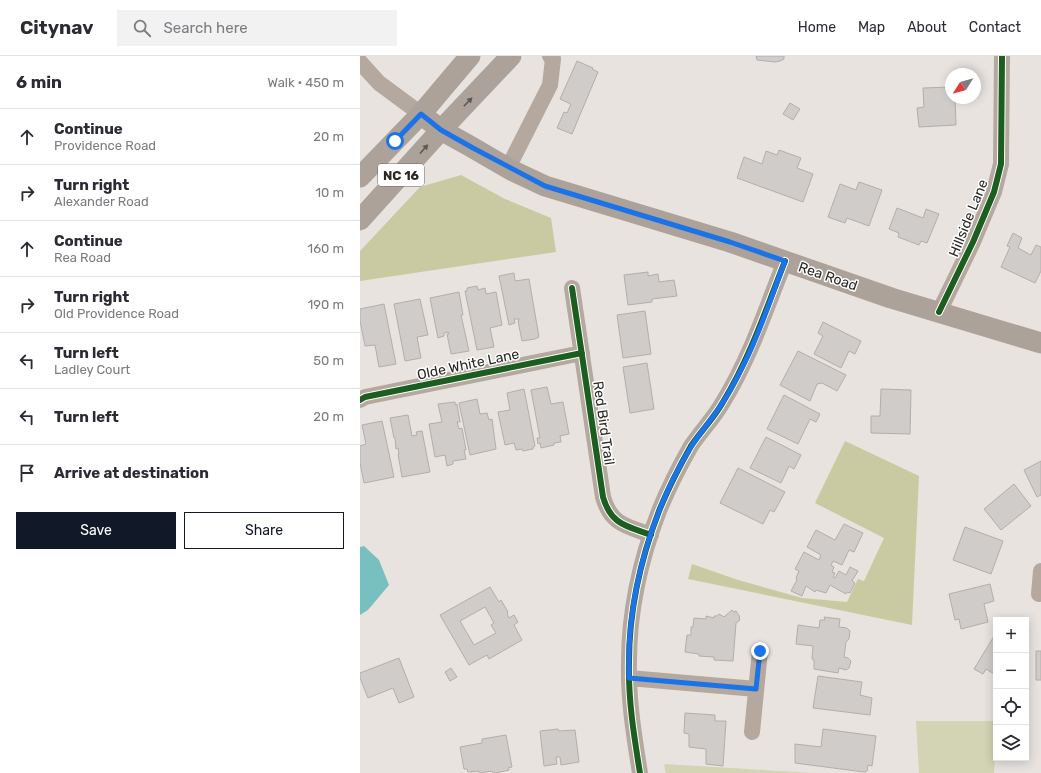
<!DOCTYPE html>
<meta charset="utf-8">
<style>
:root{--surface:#fff;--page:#f2f2f3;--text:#2b2b33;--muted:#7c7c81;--line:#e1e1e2;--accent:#111827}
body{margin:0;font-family:Rubik,sans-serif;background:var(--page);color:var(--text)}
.controls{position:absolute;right:12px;bottom:12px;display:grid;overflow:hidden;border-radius:0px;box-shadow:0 2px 10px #0003}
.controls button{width:36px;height:36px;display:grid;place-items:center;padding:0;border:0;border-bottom:1px solid var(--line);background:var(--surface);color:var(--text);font:20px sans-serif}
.compass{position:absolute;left:585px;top:12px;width:36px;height:36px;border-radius:50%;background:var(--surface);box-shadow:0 2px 10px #0003;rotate:233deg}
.stop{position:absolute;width:12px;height:12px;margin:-9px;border:3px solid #1a73e8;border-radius:50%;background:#fff}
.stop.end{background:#1a73e8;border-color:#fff;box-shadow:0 1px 4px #0008}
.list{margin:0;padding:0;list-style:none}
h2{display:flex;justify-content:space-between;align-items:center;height:52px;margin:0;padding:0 16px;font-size:17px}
h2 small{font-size:13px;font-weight:400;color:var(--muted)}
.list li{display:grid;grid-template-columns:26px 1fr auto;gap:12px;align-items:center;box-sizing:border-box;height:56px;padding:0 16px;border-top:1px solid var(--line)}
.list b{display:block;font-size:15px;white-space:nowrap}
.list p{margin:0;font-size:13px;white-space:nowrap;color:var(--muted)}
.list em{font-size:13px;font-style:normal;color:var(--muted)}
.actions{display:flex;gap:8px;padding:12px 16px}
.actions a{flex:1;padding:9px 0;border:1px solid var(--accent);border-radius:0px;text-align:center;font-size:14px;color:var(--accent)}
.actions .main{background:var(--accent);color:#fff}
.icon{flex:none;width:22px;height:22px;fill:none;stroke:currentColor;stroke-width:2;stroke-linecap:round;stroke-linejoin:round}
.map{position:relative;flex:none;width:681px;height:717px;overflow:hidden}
header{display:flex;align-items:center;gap:24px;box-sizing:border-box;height:56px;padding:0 20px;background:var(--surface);border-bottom:1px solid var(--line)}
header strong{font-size:19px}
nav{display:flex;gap:22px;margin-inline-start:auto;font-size:14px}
.search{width:280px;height:36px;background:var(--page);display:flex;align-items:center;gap:10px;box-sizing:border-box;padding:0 14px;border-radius:0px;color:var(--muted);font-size:15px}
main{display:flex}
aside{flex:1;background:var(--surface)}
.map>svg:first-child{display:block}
.green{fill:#d3d4b4}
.forest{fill:#c9caa1}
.water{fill:#78bfc0}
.building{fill:#d0ccca;stroke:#b2aeac;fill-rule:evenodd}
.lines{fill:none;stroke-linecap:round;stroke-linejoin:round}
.minor{stroke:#b4a89f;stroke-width:16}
.major{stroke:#aca299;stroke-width:21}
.cycleway-casing{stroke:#fff;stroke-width:8}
.cycleway{stroke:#1b5e20;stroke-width:6}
.oneway{fill:#5e5853}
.route{stroke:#1a73e8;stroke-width:5}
.labels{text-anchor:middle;stroke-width:3;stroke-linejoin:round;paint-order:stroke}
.shield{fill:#fff;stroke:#6a6866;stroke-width:1}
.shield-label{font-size:13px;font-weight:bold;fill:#2a2724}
.street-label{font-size:14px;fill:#2a2724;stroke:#fff}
</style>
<header>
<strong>Citynav</strong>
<div class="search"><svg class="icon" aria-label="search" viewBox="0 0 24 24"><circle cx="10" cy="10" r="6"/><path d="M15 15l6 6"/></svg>Search here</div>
<nav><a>Home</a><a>Map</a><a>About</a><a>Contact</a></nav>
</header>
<main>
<aside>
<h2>6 min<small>Walk · 450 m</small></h2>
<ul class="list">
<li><svg class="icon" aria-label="ahead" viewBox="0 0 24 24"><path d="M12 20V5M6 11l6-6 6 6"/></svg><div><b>Continue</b><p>Providence Road</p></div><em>20 m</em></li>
<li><svg class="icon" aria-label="right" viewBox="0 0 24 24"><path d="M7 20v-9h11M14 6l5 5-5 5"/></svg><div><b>Turn right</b><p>Alexander Road</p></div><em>10 m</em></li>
<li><svg class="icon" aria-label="ahead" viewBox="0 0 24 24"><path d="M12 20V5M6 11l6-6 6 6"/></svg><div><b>Continue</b><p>Rea Road</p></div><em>160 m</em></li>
<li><svg class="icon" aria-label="right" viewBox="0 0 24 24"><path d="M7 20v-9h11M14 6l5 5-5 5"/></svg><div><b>Turn right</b><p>Old Providence Road</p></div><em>190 m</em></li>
<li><svg class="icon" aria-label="left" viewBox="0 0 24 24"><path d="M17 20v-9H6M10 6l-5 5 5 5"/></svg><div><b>Turn left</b><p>Ladley Court</p></div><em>50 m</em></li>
<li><svg class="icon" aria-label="left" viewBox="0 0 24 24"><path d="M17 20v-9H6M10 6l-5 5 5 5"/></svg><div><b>Turn left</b></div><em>20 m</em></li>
<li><svg class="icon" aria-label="arrive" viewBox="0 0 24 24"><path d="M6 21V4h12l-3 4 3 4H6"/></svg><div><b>Arrive at destination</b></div></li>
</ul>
<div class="actions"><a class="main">Save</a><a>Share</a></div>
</aside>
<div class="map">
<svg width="681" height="717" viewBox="0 0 681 717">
<rect width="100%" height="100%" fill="#e8e3df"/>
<path class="green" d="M556,665H636V689L634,717H559Z
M304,708L454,717H306Z"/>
<path class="forest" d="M101,119L145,143L191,162L196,196L0,225V195L60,131Z
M485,385L559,420L552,569L328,523L332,508L378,524L442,542L487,546L498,523L504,525L524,482L455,447Z"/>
<path class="water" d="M4,490L19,504L29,529L8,554L0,559V491Z"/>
<path class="building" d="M396,0H424V3L420,5L415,6L397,4Z
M217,5L233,12L232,13L238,16L212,78L197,72L204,56L207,57L211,48L200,43Z
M591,31V42H595L596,69L559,71L557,52L564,51L563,32Z
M430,47L440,53L433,64L423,58Z
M419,94L441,102L437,112L453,118L443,146L377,122L384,101L402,108L406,95L417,99Z
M499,126L522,134L509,170L487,162L485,167L468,161L480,128L496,134Z
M537,152L563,162L566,153L579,158L567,187L561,185L559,189L538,181L539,177L529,173Z
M653,177L662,182L658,192L671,199L676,189L681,191V215L675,227L641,211L650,191L647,190Z
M288,216V220L298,218L299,226L314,224L317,240L292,243V246L268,249L264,219Z
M154,217L155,225L169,223L179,281L175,283L162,285L158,265L159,264V263H154L155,267L149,269L139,220Z
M117,230L118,234L125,232L126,238L136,236L142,269L130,272L134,291L117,294L105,235H107V232Z
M99,236L103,259H101L109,295L91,298L87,278H89L88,276L84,277V280L78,282L70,242Z
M60,243L68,279L57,281L61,302L45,305L34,248Z
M24,248L36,308L19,311L15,289L5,290L0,265V253Z
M285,255L291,298L263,302L257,259Z
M463,266L501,285L495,298L489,295L481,312L454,298L463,280L458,277Z
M438,295L486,319L477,335L462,327L457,328L450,345L420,329Z
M287,307L294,353L270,357L263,311Z
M187,331L191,348L203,346L209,378L200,380L201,386L194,387V389L181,392L180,387L178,388L177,382H180L171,334Z
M164,333L175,390L173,391V393L163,395L162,393L156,394L154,387L145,389L138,356L150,354L147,337Z
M521,333L551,334L550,378L511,377V360H520Z
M424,339L460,358L456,366L450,363L438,388L407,373Z
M117,343L120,358L127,357L129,364L132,363L136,393L110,399L99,347Z
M95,346V349L97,348L100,366H97L99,373L102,372L106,394H104L106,403L93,405V408L87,410L85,399L75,401L69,368L82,366L78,348Z
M48,359L52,380L57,379L56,376L62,375L70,416L42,421L38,398H39L38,392L36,393L35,382H34L30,362Z
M22,365L34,421L4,427L0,407V390L6,388L2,369Z
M406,381L441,399L434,413L429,410L421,427L390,412Z
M681,405V439L677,441L664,414Z
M378,412L425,436L414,456L410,454L403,468L360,447Z
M654,428L671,450L641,474L624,453Z
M484,468L503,477L494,496L489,494L482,509L473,505L471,509L474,511L472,516L475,517L473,521L475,522L479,515L486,519L490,511L498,515L492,525L495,527L490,537L487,536L486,538L470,529L466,537L456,534L455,536L446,530L442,540L431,535L437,524L436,522L439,515L435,513L444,496L459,504L461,499L447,491L456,474L475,484Z
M605,471L643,485L631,518L593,504Z
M630,528L634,545L624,548L628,566L601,573L599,563L595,564L589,538Z
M130,531L139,546L141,544L148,556L147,557L149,562L154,559L158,566L154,569L162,584L129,603L127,599L109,609L80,559ZM125,551L134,567L131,569L136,577L114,589L100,565Z
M372,554L374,556L376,555L380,561L379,562L380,564L376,567L373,605L354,604V601L339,600V598L325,596L327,579H331V571H333L334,562L346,563V560L354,562V560H357L359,558L364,561Z
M464,561L480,563L479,571L487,572L490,575L489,583L486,586L484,601L488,602L491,605L489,612L486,614L479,612L478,617L454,613V604L452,603L453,590L436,588L438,569L459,572L460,564H465Z
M636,577V619L626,613L623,618L614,613Z
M676,595H681V624H676Z
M39,602L54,641L39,647L33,632L8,642L0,622V617Z
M91,612L97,621L90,625L85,616Z
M458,620L502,626L500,639L512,642L510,659L453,652Z
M325,657L355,659V665H366L363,710L346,708V693L329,691V678L324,677Z
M198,673L199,675L215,674L219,706L201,709L200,701H196L197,708L184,710L180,675Z
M463,673L516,680L512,710L508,709L507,715L504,716L435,707V688L461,691Z
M146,679L152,711L148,712L149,714L135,717H133L132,715L119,717V715L108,716L107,713H104L100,691L122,687V683Z"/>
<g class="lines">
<path class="minor" d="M0,6L19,27L61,58
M148,112L190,29L193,3L190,0
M212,232L243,441C251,469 267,470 291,479
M579,256L613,186L634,136L641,108L642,0
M0,344L5,341L222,297
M679,538L681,515
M269,622L396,633
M392,676L400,595
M280,717C274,680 268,643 269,606C269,555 281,502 299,455C308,433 319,411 331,390C341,375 354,362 363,346C390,302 406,253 425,205"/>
<path class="major" d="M61,58L81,74L108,89L151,114L185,130L370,186L531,242L681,287
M0,121L61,58L110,0
M0,164L81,74L151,0"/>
<g class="cycleway-casing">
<path id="cycleway" d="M212,232L243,441C251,469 267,470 291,479
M579,256L613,186L634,136L641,108L642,0
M0,344L5,341L222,297
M280,717C274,680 268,643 269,606C269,555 281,502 299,455C308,433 319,411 331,390C341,375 354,362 363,346C390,302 406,253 425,205"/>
</g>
<use href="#cycleway" class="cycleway"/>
</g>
<defs><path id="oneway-solid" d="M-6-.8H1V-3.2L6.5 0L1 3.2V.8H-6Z"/></defs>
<g class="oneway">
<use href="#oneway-solid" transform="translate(108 46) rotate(-46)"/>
<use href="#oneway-solid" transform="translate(64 93) rotate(-48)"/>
</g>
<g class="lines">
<path class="route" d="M35,85L61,58L81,74L113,92L185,130L370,186L425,205C412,239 401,274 385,306C378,320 371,334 363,346C353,362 341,375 331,391C290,457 266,544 269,622L396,633L400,595"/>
</g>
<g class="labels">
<rect class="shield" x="18" y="108" width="46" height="22" rx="3"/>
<g class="shield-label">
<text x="41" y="124">NC 16</text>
</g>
<g class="street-label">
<text transform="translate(608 162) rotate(-68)" y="5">Hillside Lane</text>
<text transform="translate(468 220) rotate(19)" y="5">Rea Road</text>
<text transform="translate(108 308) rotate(-12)" y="5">Olde White Lane</text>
<text transform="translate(244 367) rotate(82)" y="5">Red Bird Trail</text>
</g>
</g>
</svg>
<div class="controls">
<button>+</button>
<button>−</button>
<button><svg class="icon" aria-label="locate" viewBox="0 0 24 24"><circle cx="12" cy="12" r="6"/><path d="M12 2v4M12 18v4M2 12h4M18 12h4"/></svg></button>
<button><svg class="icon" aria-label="layers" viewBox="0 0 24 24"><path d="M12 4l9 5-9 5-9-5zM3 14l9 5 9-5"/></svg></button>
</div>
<svg class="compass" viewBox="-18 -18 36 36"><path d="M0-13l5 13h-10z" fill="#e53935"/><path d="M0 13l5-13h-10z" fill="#7c7c81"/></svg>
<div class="stop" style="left:35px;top:85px"></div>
<div class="stop end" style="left:400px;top:595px"></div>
</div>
</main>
